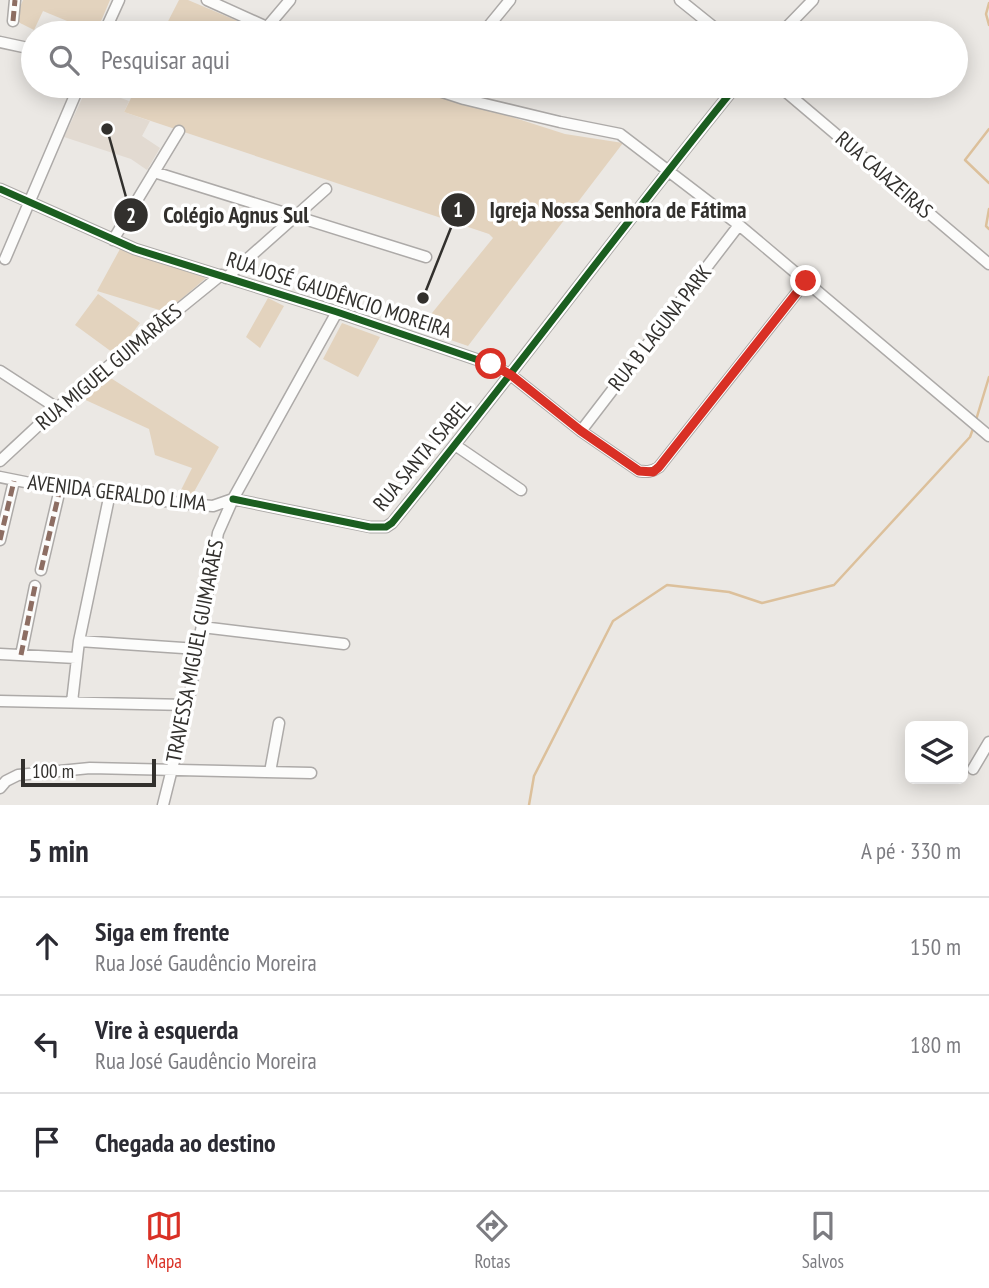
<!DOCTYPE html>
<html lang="pt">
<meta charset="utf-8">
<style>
:root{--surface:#fff;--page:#f2f2f3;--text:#2b2b33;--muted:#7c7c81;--line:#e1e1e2;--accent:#d93025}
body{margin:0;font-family:"PT Sans Narrow",sans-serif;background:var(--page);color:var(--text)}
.controls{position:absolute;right:21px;bottom:21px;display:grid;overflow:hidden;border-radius:10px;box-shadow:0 4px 18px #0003}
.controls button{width:63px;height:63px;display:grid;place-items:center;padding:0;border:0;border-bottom:2px solid var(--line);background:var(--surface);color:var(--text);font:35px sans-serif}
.scale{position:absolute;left:21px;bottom:18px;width:135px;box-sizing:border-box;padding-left:7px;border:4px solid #32302d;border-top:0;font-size:19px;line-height:24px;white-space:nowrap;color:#32302d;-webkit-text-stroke:5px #fff;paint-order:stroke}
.stop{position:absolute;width:21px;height:21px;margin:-16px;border:5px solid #d93025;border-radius:50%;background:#fff}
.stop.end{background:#d93025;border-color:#fff;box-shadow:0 2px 7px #0008}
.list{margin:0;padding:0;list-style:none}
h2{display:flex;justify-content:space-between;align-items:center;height:91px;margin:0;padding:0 28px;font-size:30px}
h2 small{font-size:23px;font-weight:400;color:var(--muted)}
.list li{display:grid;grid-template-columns:46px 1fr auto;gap:21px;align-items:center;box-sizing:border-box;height:98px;padding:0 28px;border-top:2px solid var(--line)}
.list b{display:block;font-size:26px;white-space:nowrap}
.list p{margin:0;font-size:23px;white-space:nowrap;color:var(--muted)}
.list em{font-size:23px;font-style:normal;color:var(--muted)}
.icon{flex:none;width:38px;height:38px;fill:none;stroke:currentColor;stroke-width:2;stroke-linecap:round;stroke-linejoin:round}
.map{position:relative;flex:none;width:989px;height:805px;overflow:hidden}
.search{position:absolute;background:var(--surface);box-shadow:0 4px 18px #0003;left:21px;right:21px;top:21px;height:77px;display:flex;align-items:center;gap:18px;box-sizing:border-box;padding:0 24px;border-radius:38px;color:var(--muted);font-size:26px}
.sheet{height:385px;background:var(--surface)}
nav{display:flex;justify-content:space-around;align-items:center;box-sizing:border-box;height:98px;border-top:2px solid var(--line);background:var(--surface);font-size:19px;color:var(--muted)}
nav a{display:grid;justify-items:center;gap:4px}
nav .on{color:var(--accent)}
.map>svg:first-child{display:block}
.built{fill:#e2dad1}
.green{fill:#e3d3be}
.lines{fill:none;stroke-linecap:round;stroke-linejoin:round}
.stream{stroke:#dcc09b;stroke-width:2.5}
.minor-casing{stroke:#adaaa8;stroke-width:13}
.minor{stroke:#fcfcfb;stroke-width:10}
.quiet{stroke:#8d6e63;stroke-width:5;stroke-dasharray:10 5;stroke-linecap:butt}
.cycleway-casing{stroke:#fff;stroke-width:11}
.cycleway{stroke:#1b5e20;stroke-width:7}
.route{stroke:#d93025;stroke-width:9}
.labels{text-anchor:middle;stroke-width:7;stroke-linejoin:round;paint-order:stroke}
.street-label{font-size:21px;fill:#32302d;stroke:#fff}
.leader{fill:none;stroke:#32302d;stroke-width:2.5}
.callout-dot{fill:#32302d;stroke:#fff;stroke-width:2.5}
.mark-label{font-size:21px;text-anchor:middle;font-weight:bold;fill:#fff}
.callout-label{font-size:23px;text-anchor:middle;font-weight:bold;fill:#32302d;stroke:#fff;stroke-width:7;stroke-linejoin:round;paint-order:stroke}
</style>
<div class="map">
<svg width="989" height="805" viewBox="0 0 989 805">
<rect width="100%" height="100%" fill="#ebe8e4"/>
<path class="built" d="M88,86L129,101L124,112L150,121L142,136L160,148L147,170L131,159L64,137Z"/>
<path class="green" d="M23,0H110L96,33L43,11L34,30L20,23L17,19L14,21Z
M179,0H188L266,33H162Z
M137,86H416L565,134L623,143L468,346L419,329L493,238L489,234L124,112Z
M120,249L206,278L166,312L97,291Z
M98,294L140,323L116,355L75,325Z
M268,298L284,306L260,348L246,337Z
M342,323L380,337L358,377L323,359Z
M106,375L219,447L190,499L177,498L192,468L155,455L149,429L79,397Z"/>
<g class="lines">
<path class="stream" d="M989,3L986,14L989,25
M989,129L965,160L989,183
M989,209L986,226L989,229
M976,420L989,377
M529,805L534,776L613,621L667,585L729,592L762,603L834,585L970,437L973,429"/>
<g class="minor-casing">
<path id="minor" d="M207,0L280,33
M680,0L721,33
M13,21L15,0
M268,26L290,0
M104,33L119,0
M483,33L510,0
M781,33L813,0
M0,42L28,48
M424,86L464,99L560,122L620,134L739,225L989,436
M779,86L989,264
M154,172L426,257
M0,189L135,249L337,312L490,364L511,375L581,431L639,471C647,472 652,472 659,467L806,281
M113,240L179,131
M5,259L79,86
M226,278L326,189
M0,371L57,408
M581,431L739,225
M455,445L521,490
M0,461L57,408L221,275
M0,477L60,489L199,505L213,506L233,499
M233,499L370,527H386L392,523C509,380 619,230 736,86
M0,540L14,481
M41,570L60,489
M202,627L344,644
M79,641L198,649
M0,654L76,658
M21,655L35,586
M0,701L188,705
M72,702L79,641L110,493
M973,769L989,742
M270,772L279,723
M0,788L6,781L18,775L90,768L311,773
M163,805L188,705L218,533L233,499L337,312"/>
</g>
<use href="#minor" class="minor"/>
<path class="quiet" d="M13,21L15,0
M0,540L14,481
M41,570L60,489
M21,655L35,586"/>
<g class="cycleway-casing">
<path id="cycleway" d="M0,189L135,249L337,312L490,364L511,375L581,431L639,471C647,472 652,472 659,467L806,281
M233,499L370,527H386L392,523C509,380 619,230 736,86"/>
</g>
<use href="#cycleway" class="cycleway"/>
</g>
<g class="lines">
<path class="route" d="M491,364L511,375L581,431L639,471L653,472L659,467L806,281"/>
</g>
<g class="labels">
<g class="street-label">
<text transform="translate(884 175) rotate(41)" y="7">RUA CAJAZEIRAS</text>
<text transform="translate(339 295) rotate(18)" y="7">RUA JOSÉ GAUDÊNCIO MOREIRA</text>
<text transform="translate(660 328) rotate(-52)" y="7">RUA B LAGUNA PARK</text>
<text transform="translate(109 367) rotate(-40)" y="7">RUA MIGUEL GUIMARÃES</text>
<text transform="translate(422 455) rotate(-50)" y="7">RUA SANTA ISABEL</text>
<text transform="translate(117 493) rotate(7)" y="7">AVENIDA GERALDO LIMA</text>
<text transform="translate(195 651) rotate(-79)" y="7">TRAVESSA MIGUEL GUIMARÃES</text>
</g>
</g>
<path class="leader" d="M423 298L458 210M107 129L131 215"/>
<g class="callout-dot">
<circle cx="423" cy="298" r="7"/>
<circle cx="107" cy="129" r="7"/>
<circle cx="458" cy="210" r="18"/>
<circle cx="131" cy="215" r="18"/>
</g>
<g class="mark-label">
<text x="458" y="217">1</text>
<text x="131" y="223">2</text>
</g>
<g class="callout-label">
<text x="618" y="218">Igreja Nossa Senhora de Fátima</text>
<text x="236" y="223">Colégio Agnus Sul</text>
</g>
</svg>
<div class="controls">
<button><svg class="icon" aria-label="layers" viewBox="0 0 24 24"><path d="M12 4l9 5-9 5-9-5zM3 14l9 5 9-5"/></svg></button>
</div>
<div class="scale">100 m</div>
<div class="stop" style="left:491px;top:364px"></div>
<div class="stop end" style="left:806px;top:281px"></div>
<div class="search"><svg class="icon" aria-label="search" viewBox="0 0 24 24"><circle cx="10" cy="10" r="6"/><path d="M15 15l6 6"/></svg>Pesquisar aqui</div>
</div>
<section class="sheet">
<h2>5 min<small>A pé · 330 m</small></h2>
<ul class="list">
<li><svg class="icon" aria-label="ahead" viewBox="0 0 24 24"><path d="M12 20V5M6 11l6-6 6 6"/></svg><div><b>Siga em frente</b><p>Rua José Gaudêncio Moreira</p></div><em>150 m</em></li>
<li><svg class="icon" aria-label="left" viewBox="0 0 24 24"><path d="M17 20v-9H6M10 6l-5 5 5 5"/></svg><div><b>Vire à esquerda</b><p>Rua José Gaudêncio Moreira</p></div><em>180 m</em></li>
<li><svg class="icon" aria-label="arrive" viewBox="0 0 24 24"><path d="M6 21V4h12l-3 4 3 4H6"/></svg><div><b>Chegada ao destino</b></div></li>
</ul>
</section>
<nav>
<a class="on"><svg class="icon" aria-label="map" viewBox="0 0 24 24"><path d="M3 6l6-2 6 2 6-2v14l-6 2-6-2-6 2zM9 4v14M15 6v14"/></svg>Mapa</a>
<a><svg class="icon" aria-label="directions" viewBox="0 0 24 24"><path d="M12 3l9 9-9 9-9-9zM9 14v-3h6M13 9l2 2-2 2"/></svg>Rotas</a>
<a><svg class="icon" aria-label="saved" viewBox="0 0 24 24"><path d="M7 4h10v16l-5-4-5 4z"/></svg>Salvos</a>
</nav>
